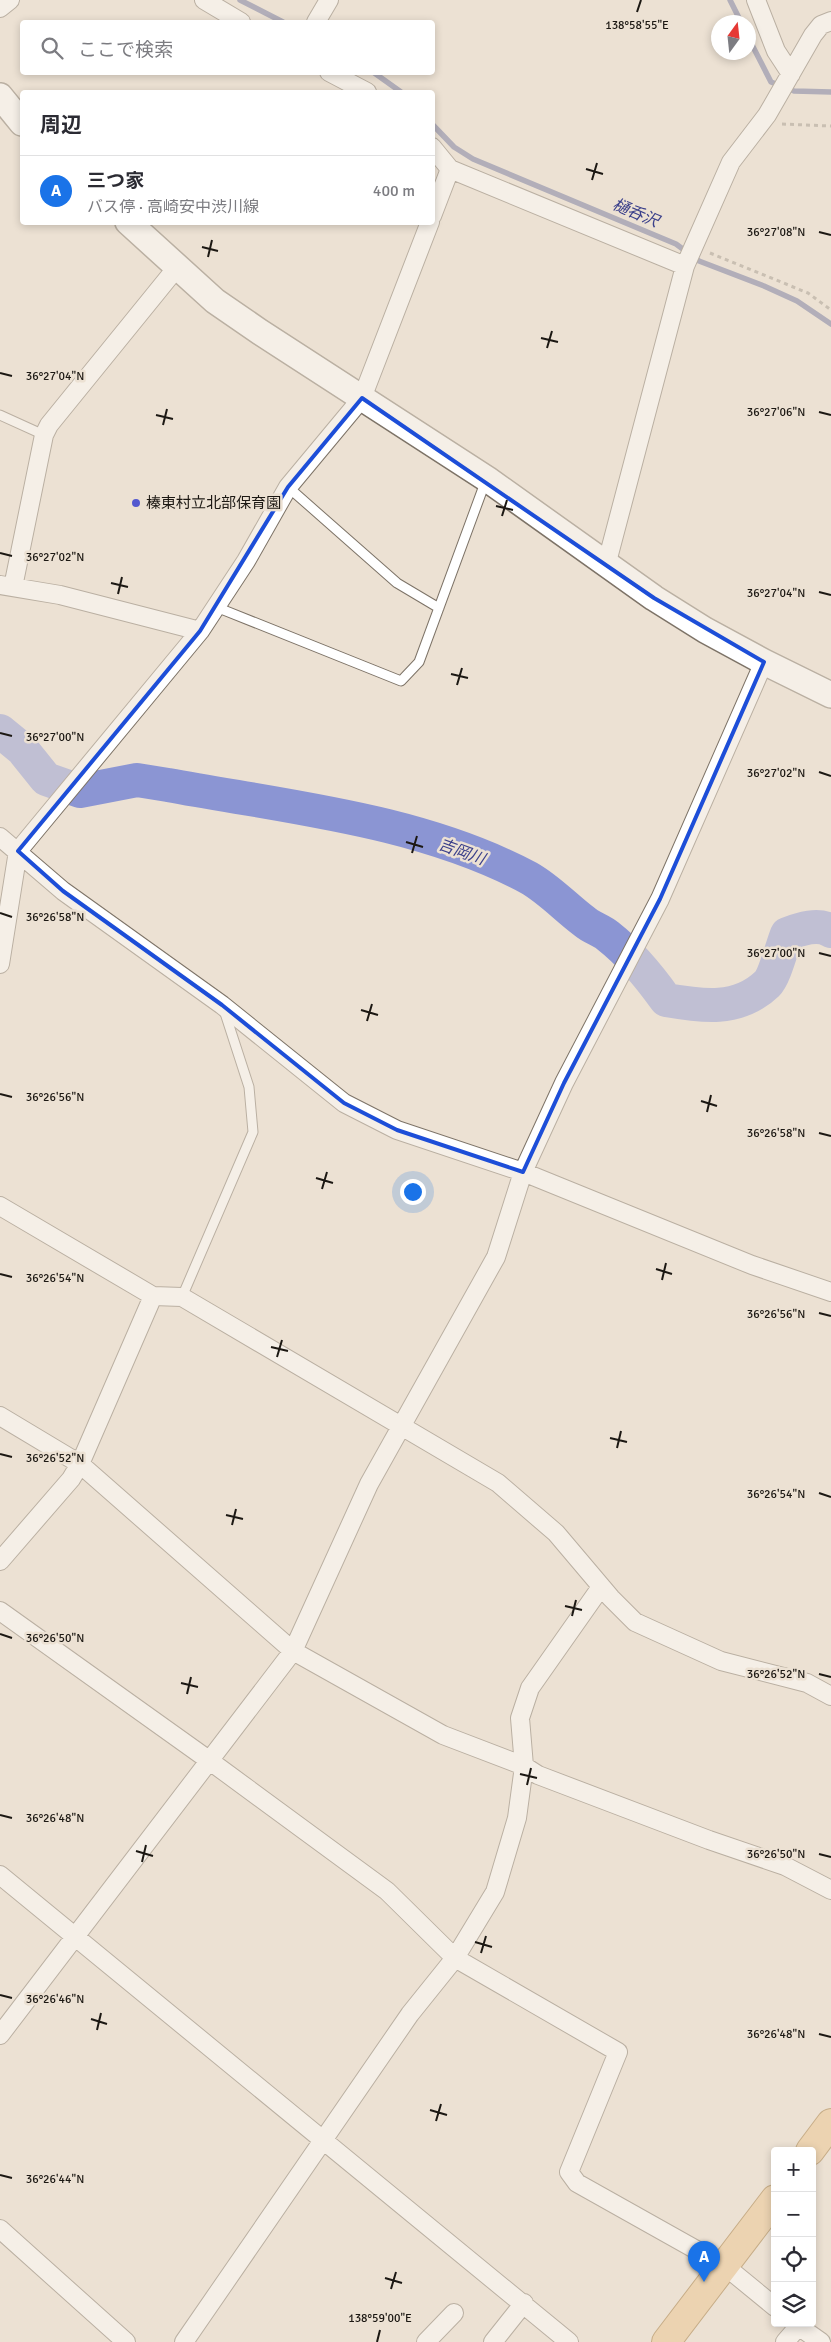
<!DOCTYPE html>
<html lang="ja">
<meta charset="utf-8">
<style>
:root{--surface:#fff;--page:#f2f2f3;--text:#2b2b33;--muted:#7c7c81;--line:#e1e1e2;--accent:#1a73e8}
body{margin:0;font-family:Signika,"Noto Sans JP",sans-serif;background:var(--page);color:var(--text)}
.controls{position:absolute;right:15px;bottom:15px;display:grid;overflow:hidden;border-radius:5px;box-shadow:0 2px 8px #0003}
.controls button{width:45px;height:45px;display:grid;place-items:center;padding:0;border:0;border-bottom:1px solid var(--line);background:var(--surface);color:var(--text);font:25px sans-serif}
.compass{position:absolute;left:711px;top:15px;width:45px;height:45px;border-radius:50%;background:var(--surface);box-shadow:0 2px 8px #0003;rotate:15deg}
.you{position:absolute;left:412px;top:1191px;width:18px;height:18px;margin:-12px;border:4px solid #fff;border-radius:50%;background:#1a73e8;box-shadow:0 0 0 8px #1a73e833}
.badge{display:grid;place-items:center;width:32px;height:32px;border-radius:50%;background:var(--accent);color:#fff;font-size:16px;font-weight:700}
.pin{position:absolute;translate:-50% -41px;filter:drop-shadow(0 1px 2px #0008)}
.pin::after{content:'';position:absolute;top:26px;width:18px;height:15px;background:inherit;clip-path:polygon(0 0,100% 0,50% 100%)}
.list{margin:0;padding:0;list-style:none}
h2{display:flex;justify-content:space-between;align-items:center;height:65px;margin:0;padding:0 20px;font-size:21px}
h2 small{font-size:16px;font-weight:400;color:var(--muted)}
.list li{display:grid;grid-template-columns:32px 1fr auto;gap:15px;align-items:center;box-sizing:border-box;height:70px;padding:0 20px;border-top:1px solid var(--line)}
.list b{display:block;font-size:19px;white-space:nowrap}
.list p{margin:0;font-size:16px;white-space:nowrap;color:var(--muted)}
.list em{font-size:16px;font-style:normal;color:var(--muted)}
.icon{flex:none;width:28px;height:28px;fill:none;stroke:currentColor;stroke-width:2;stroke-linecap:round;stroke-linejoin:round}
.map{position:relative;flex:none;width:831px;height:2342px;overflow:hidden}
.search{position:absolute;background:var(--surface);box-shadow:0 2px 8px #0003;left:20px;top:20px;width:415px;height:55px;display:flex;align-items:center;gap:12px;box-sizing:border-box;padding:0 18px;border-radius:5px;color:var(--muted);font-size:19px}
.panel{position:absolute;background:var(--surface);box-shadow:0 2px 8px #0003;left:20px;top:90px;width:415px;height:135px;border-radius:5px}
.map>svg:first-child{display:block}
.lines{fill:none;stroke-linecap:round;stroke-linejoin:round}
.stream{stroke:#6a7099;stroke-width:5.5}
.river{stroke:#8b95d3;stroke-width:34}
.lane-casing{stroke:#7d7367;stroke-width:11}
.street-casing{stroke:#7d7367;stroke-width:20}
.secondary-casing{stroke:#7d7367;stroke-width:28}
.primary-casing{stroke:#996c2c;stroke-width:30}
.path{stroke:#9d958a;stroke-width:3;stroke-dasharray:4 4;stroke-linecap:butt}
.lane{stroke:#fff;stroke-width:9}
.street{stroke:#fff;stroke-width:18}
.secondary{stroke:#fff;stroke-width:25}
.primary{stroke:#eac288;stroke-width:28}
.marked{fill:none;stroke:#1d4ed8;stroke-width:4;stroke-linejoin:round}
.ticks{fill:none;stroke:#1c1813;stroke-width:2}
.poi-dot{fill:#5358cf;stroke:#ece1d3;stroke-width:2}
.labels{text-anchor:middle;stroke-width:5;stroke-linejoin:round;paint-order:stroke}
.poi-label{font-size:15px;fill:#1c1813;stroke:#ece1d3;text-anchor:start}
.water-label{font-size:16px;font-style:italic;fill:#3b408b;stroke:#ece1d3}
.ticks-label{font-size:12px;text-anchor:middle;fill:#1c1813;stroke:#ece1d3;stroke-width:5;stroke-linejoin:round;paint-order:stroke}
</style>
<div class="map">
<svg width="831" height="2342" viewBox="0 0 831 2342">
<rect width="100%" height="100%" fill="#ece1d3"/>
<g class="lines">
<path class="stream" d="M240,0L283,22
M730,0L741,22
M748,37L771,82L794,91L831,92
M373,72L401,92
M432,124L454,147L473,159L676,244L699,261L764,286L797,301L831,324"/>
<path class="river" d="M0,731L22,749L46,779L80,791L137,780L168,785C287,807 421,820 529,878C550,890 566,908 585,922C592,928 601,930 608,936C631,954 649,976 666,1000C701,1006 738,1012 767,984C775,976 782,946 787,934C800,929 819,923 831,931"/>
<g class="lane-casing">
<path id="lane" d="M0,415L44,435
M288,487L397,583L439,608
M216,607L401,681L419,662L486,480
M182,1297L253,1132L249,1087L224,1010"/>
</g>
<g class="street-casing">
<path id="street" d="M204,0L241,22
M756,0L776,51L791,74
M0,8L10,0
M316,22L329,0
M329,72L367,92
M432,147L450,169L432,216
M450,169L685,266
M607,562L685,266L731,162L767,115L813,35L821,25L831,21
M0,585L60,595L200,631
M13,587L44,435L49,425L178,266
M0,837L63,891L222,1005L344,1103L397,1130L523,1172L752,1265L831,1292
M0,964L18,851L200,631L246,561L288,487L362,398L430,222
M0,1206L153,1296L182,1297L498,1483L556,1533L611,1598L635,1622L721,1661L807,1683L831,1696
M0,1416L80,1464L293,1651L443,1735L524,1766L538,1775L709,1840L785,1866L831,1890
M0,1561L71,1479L80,1464L153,1296
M0,1611L210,1761L387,1891L455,1958L618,2052L569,2172L577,2183L725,2266L775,2307
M0,1875L569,2342
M0,2035L293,1651L369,1484L496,1257L523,1172L564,1083L660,899L764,662
M0,2229L126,2342
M794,2323L821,2342
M184,2342L410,2014L455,1958L495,1892L517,1818L524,1766L520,1718L530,1688L601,1587
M426,2342L454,2313
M493,2342L524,2303
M785,2342L798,2327"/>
</g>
<g class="secondary-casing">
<path id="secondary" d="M0,96L22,123
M128,222L215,301L260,332L487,479L654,598L705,630L764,662L831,695"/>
</g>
<g class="primary-casing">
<path id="primary" d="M810,2151L831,2123
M666,2342L775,2199"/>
</g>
<path class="path" d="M782,124L831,126
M710,253L808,293L831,310"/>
<use href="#lane" class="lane"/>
<use href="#street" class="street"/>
<use href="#secondary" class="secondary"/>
<use href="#primary" class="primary"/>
</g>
<path d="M0 0H831V2342H0ZM362,398L654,598L764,662L660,899L564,1083L523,1172L397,1130L344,1103L222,1005L63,891L18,851L200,631L288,487Z" fill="#ece1d3" fill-opacity=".55" fill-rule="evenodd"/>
<path class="marked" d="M362,398L654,598L764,662L660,899L564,1083L523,1172L397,1130L344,1103L222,1005L63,891L18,851L200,631L288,487Z"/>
<path class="ticks" d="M637,12L641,0M586,169L603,174M592,180L597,163M819,232L831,235M202,247L218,251M208,257L212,240M541,338L558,342M547,348L552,331M0,373L12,376M819,412L831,415M156,415L173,419M163,425L167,409M496,506L513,510M502,516L507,500M0,553L12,556M111,583L128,587M819,592L831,595M118,594L122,577M451,674L468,678M457,685L462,668M0,733L12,736M819,772L831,776M406,842L423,847M412,853L417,836M0,913L12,917M819,953L831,956M361,1010L378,1015M367,1021L372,1004M0,1094L12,1097M701,1101L717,1106M707,1112L711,1095M819,1133L831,1136M316,1178L333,1183M322,1189L327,1172M656,1269L672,1274M0,1274L12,1277M662,1280L666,1263M819,1313L831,1316M271,1347L288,1351M277,1357L282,1340M610,1438L627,1442M617,1448L621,1431M0,1454L12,1457M819,1493L831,1497M226,1515L243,1519M232,1525L236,1509M565,1606L582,1610M572,1616L576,1600M0,1634L12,1638M819,1674L831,1677M181,1683L198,1687M187,1694L191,1677M520,1774L537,1778M527,1785L531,1768M0,1815L12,1818M136,1851L153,1856M819,1854L831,1857M142,1862L146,1845M475,1942L492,1947M481,1953L486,1936M0,1995L12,1998M91,2019L107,2024M97,2030L101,2013M819,2034L831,2037M430,2110L447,2115M436,2121L441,2104M0,2175L12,2178M385,2278L402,2283M391,2289L396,2272M377,2342L380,2330"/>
<circle class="poi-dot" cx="136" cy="503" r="5"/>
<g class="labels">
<g class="poi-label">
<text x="146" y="508">榛東村立北部保育園</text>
</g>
<g class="water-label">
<text transform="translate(636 212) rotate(23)" y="6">樋呑沢</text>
<text transform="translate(462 851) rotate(20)" y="6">吉岡川</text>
</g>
</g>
<g class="ticks-label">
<text x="637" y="29">138°58'55"E</text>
<text x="776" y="236">36°27'08"N</text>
<text x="55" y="380">36°27'04"N</text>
<text x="776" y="416">36°27'06"N</text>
<text x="55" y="561">36°27'02"N</text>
<text x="776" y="597">36°27'04"N</text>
<text x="55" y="741">36°27'00"N</text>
<text x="776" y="777">36°27'02"N</text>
<text x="55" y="921">36°26'58"N</text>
<text x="776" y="957">36°27'00"N</text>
<text x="55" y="1101">36°26'56"N</text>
<text x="776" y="1137">36°26'58"N</text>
<text x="55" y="1282">36°26'54"N</text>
<text x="776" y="1318">36°26'56"N</text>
<text x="55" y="1462">36°26'52"N</text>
<text x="776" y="1498">36°26'54"N</text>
<text x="55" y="1642">36°26'50"N</text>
<text x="776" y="1678">36°26'52"N</text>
<text x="55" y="1822">36°26'48"N</text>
<text x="776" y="1858">36°26'50"N</text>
<text x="55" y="2003">36°26'46"N</text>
<text x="776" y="2038">36°26'48"N</text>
<text x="55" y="2183">36°26'44"N</text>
<text x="380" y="2322">138°59'00"E</text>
</g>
</svg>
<div class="controls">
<button>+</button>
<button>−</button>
<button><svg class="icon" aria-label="locate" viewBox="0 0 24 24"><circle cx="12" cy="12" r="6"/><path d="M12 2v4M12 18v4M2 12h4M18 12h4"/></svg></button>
<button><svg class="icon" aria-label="layers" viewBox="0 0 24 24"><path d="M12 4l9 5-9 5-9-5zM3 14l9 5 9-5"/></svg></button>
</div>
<svg class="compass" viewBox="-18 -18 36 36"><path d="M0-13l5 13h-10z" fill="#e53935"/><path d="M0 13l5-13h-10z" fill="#7c7c81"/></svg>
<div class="you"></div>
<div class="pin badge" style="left:704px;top:2282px">A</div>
<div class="search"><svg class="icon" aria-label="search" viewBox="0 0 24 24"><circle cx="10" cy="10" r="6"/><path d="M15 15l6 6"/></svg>ここで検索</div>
<section class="panel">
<h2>周辺<small></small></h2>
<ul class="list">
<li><span class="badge">A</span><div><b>三つ家</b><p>バス停 · 高崎安中渋川線</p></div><em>400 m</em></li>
</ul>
</section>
</div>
